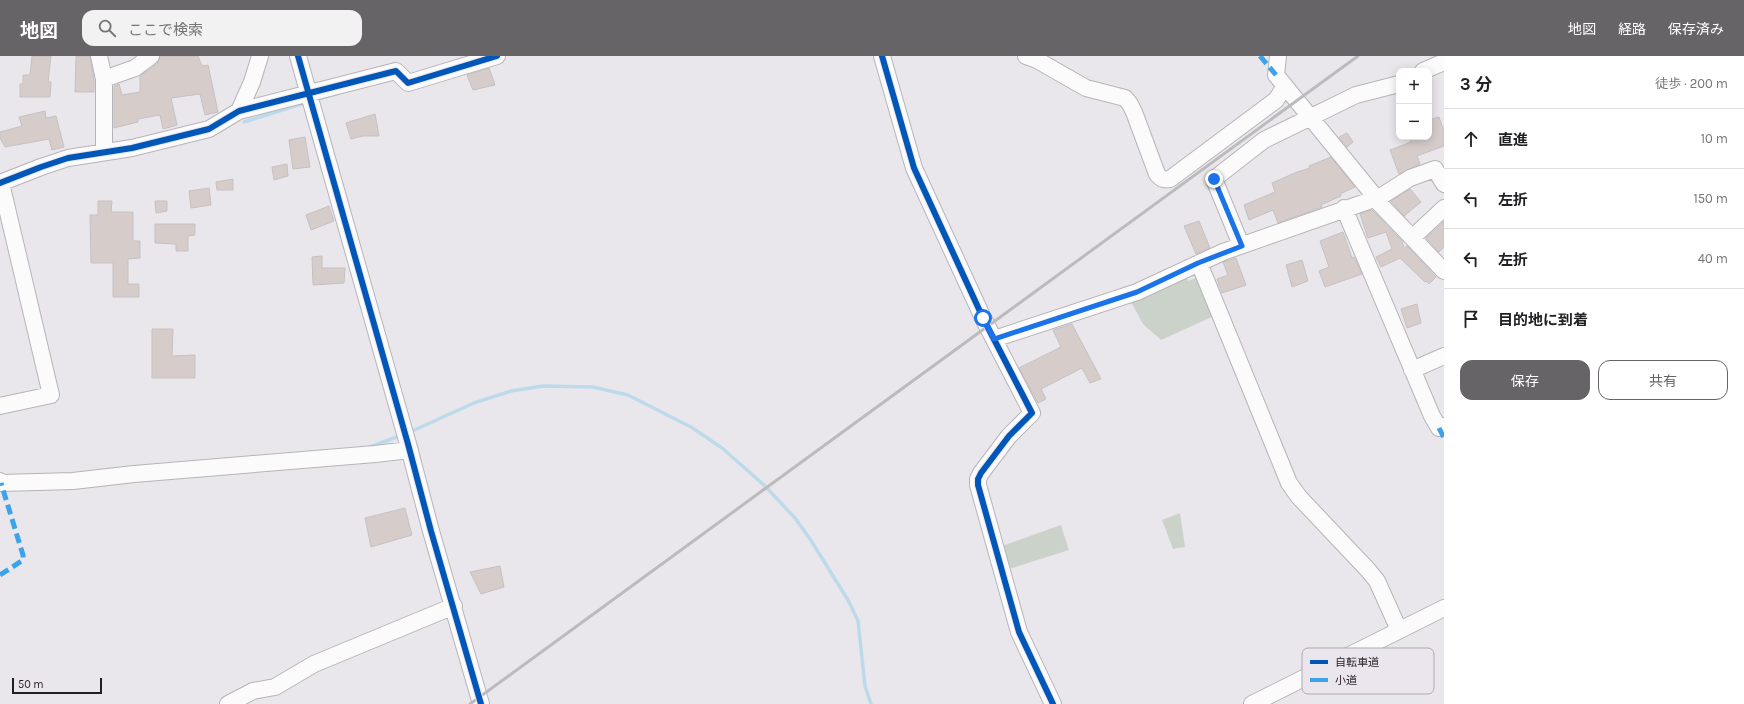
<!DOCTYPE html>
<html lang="ja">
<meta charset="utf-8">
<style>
:root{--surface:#fff;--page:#f2f2f2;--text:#202124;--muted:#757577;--line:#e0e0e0;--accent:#676468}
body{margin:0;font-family:Karla,"Noto Sans JP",sans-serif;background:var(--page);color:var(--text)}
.controls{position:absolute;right:12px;top:12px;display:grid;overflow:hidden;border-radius:8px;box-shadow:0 2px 10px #0003}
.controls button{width:36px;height:36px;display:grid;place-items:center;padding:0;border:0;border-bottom:1px solid var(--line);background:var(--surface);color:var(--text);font:20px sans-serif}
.scale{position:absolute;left:12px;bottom:10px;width:90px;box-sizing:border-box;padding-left:4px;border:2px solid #201e21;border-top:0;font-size:11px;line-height:14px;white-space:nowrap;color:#201e21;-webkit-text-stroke:3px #ebe5ee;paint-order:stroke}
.stop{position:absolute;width:12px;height:12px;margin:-9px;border:3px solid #1a73e8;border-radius:50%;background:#fff}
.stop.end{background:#1a73e8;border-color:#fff;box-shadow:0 1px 4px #0008}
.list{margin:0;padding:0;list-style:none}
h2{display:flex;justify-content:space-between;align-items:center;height:52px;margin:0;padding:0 16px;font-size:17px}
h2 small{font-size:13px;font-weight:400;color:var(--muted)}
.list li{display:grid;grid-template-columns:26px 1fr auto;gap:12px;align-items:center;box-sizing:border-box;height:60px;padding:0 16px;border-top:1px solid var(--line)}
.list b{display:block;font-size:15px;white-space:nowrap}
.list em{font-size:13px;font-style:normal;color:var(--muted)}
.actions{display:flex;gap:8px;padding:12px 16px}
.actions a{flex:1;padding:9px 0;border:1px solid var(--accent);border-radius:12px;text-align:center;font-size:14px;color:var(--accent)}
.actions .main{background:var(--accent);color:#fff}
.icon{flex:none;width:22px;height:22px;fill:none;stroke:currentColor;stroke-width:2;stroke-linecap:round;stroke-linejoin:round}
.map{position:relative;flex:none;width:1444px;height:648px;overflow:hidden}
header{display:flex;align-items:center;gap:24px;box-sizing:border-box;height:56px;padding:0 20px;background:var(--accent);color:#fff}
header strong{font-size:19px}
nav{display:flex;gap:22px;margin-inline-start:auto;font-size:14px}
.search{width:280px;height:36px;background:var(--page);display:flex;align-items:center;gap:10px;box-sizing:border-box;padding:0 14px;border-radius:12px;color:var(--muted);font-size:15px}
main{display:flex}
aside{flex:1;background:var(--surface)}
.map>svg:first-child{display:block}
.green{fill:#cad2c9}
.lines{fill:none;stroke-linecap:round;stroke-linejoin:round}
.stream{stroke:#bddaea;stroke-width:3.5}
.building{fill:#d6cdcb;stroke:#c5c1c2}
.minor-casing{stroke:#b7b4b8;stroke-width:18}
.minor{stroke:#fcfbfc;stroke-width:16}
.rail{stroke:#bbbabc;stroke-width:3}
.quiet{stroke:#3da2ea;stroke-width:5;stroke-dasharray:10 5;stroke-linecap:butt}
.cycleway-casing{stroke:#ebe5ee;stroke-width:8}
.cycleway{stroke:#0057b8;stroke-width:6}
.route{stroke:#1a73e8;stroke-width:5}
.key{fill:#ebe5ee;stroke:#aea9b0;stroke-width:1}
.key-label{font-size:11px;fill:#201e21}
</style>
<header>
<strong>地図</strong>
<div class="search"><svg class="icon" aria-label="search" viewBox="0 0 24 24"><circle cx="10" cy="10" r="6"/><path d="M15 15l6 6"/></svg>ここで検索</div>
<nav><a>地図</a><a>経路</a><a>保存済み</a></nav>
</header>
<main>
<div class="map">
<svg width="1444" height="648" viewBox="0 0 1444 648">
<rect width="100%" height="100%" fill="#eae7ec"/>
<path class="green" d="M1186,219L1188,225L1200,220L1216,259L1161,284L1143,268L1130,244Z
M1180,457L1185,491L1173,493L1162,464Z
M1061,469L1069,494L1009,513L1002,490Z"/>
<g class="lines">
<path class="stream" d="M315,44L336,38
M244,66L308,46
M410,376L474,347L511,335L543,330L593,331L628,339L691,371L722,392L765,430L795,462L810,483L848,544L858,565L865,630L871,648
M367,392L402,379"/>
</g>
<path class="building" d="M32,0H51L48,26H51L50,41H20V28H23V19H30Z
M76,0H90L94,24V36H75Z
M160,0H198L202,10L208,9L218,56L205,59L200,38L171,42L177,69L163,73L160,59L138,63V66L114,72V30L119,28L122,39L140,36V20L157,8Z
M489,12L495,29L473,34L467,19Z
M45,55L46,62L56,60L64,91L52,94L49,83L5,91L0,82V76L22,70L19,61Z
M375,58L379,80H363L351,83L346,67Z
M1439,61L1444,75V90L1417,100L1420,108L1399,118L1390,94L1411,86L1409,81H1429V64Z
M1347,77L1353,86L1347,91L1339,81Z
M305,81L310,111L293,113L289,84Z
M1331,101L1355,131L1340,138L1341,140L1321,149L1322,151L1278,167L1273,154L1249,164L1244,149L1275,136L1272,127L1297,116L1310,112L1309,110Z
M287,108L288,120L274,124L272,111Z
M233,123V134H217L216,126Z
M209,132L211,149L191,152L189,135Z
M1410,133L1421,146L1404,160L1391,145Z
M98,145H112L111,156H133V185H140V202L128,203V228H139V241H113V207H91L90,159H98Z
M155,145H167V155L156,157Z
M329,150L334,165L311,174L306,159Z
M1372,154L1402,185L1404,192L1407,190L1436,221L1429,228L1426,225L1425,226L1400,202L1381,211L1376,201L1392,193L1386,176L1368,182L1360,158Z
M1199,165L1210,192L1196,198L1184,170Z
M1444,165V191L1439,196L1426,182Z
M155,168H195V179L188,180V195H176V188L155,187Z
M1343,176L1352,202L1354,201L1362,218L1325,231L1319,215L1329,211L1320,185Z
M322,200V212H345L344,227L313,229L312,201Z
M1236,202L1246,229L1222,237L1217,223L1228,219L1223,206Z
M1302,204L1308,225L1292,231L1286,209Z
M1417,248L1421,267L1407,272L1401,253Z
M1072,268L1101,323L1090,327L1082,312L1041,333L1046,343L1038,347L1019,312L1061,291L1053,274Z
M152,273H173L172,300L195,299V322H152Z
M405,452L412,479L371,491L365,462Z
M500,510L504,531L481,538L470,516Z"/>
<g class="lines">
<g class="minor-casing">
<path id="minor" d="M99,0L104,23L135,12L151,0
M298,0L408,388L431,475L481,648
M882,0L914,112L983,262L1032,357L1009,380L981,417L978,423V429L1019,576L1053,648
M1026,0L1037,4L1086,32L1125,42L1130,48L1134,56L1157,118C1161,123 1163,124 1170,123L1276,44L1285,30
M1278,0L1276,19L1372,137L1378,146L1444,215
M1423,15L1444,6
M239,55L252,26L260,0
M104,96V23
M0,127L41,111L68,102L132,92L209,73L239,55L396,15L408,27L497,0
M1344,152L1432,360L1439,372L1444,370
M1413,181L1444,152
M1241,189L1214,123L1264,84L1356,39L1399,28
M1199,207L1289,427L1299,441L1368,514L1377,525L1399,574
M994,283L1137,236L1223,196L1380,141L1410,122L1435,113L1444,128
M1412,314L1444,300
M0,350L51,339L1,127
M0,425L1,427L73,425L134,418L375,398L410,394
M228,648L253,635L275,631L314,608L454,550
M1252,648L1444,552"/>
</g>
<use href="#minor" class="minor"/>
<path class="rail" d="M470,648L1358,0"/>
<path class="quiet" d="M1260,0L1276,19
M1439,372L1444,382
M0,519L23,504V499L1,427"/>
<g class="cycleway-casing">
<path id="cycleway" d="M298,0L408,388L431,475L481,648
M882,0L914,112L983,262L1032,357L1009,380L981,417L978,423V429L1019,576L1053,648
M0,127L41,111L68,102L132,92L209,73L239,55L396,15L408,27L497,0"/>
</g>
<use href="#cycleway" class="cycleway"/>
</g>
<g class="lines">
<path class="route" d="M983,262L994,283L1137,236L1198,207L1242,190L1214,123"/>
</g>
<rect x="1302" y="592" width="132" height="46" rx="6" class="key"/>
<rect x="1310" y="604" width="18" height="4" fill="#0057b8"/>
<rect x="1310" y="622" width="18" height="4" fill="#3da2ea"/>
<g class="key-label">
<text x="1335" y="610">自転車道</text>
<text x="1335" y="628">小道</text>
</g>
</svg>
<div class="controls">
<button>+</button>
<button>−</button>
</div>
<div class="scale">50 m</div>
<div class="stop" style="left:983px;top:262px"></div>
<div class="stop end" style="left:1214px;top:123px"></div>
</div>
<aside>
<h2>3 分<small>徒歩 · 200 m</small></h2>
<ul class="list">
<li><svg class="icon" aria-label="ahead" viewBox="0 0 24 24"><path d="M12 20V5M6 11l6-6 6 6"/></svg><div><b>直進</b></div><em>10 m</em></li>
<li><svg class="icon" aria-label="left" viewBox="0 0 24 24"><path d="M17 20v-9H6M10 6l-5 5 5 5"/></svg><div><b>左折</b></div><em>150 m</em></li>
<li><svg class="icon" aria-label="left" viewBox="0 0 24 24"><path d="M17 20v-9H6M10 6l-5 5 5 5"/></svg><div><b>左折</b></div><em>40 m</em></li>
<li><svg class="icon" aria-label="arrive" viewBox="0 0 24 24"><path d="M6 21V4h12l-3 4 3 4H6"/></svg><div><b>目的地に到着</b></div></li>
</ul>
<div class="actions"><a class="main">保存</a><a>共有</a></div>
</aside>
</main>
